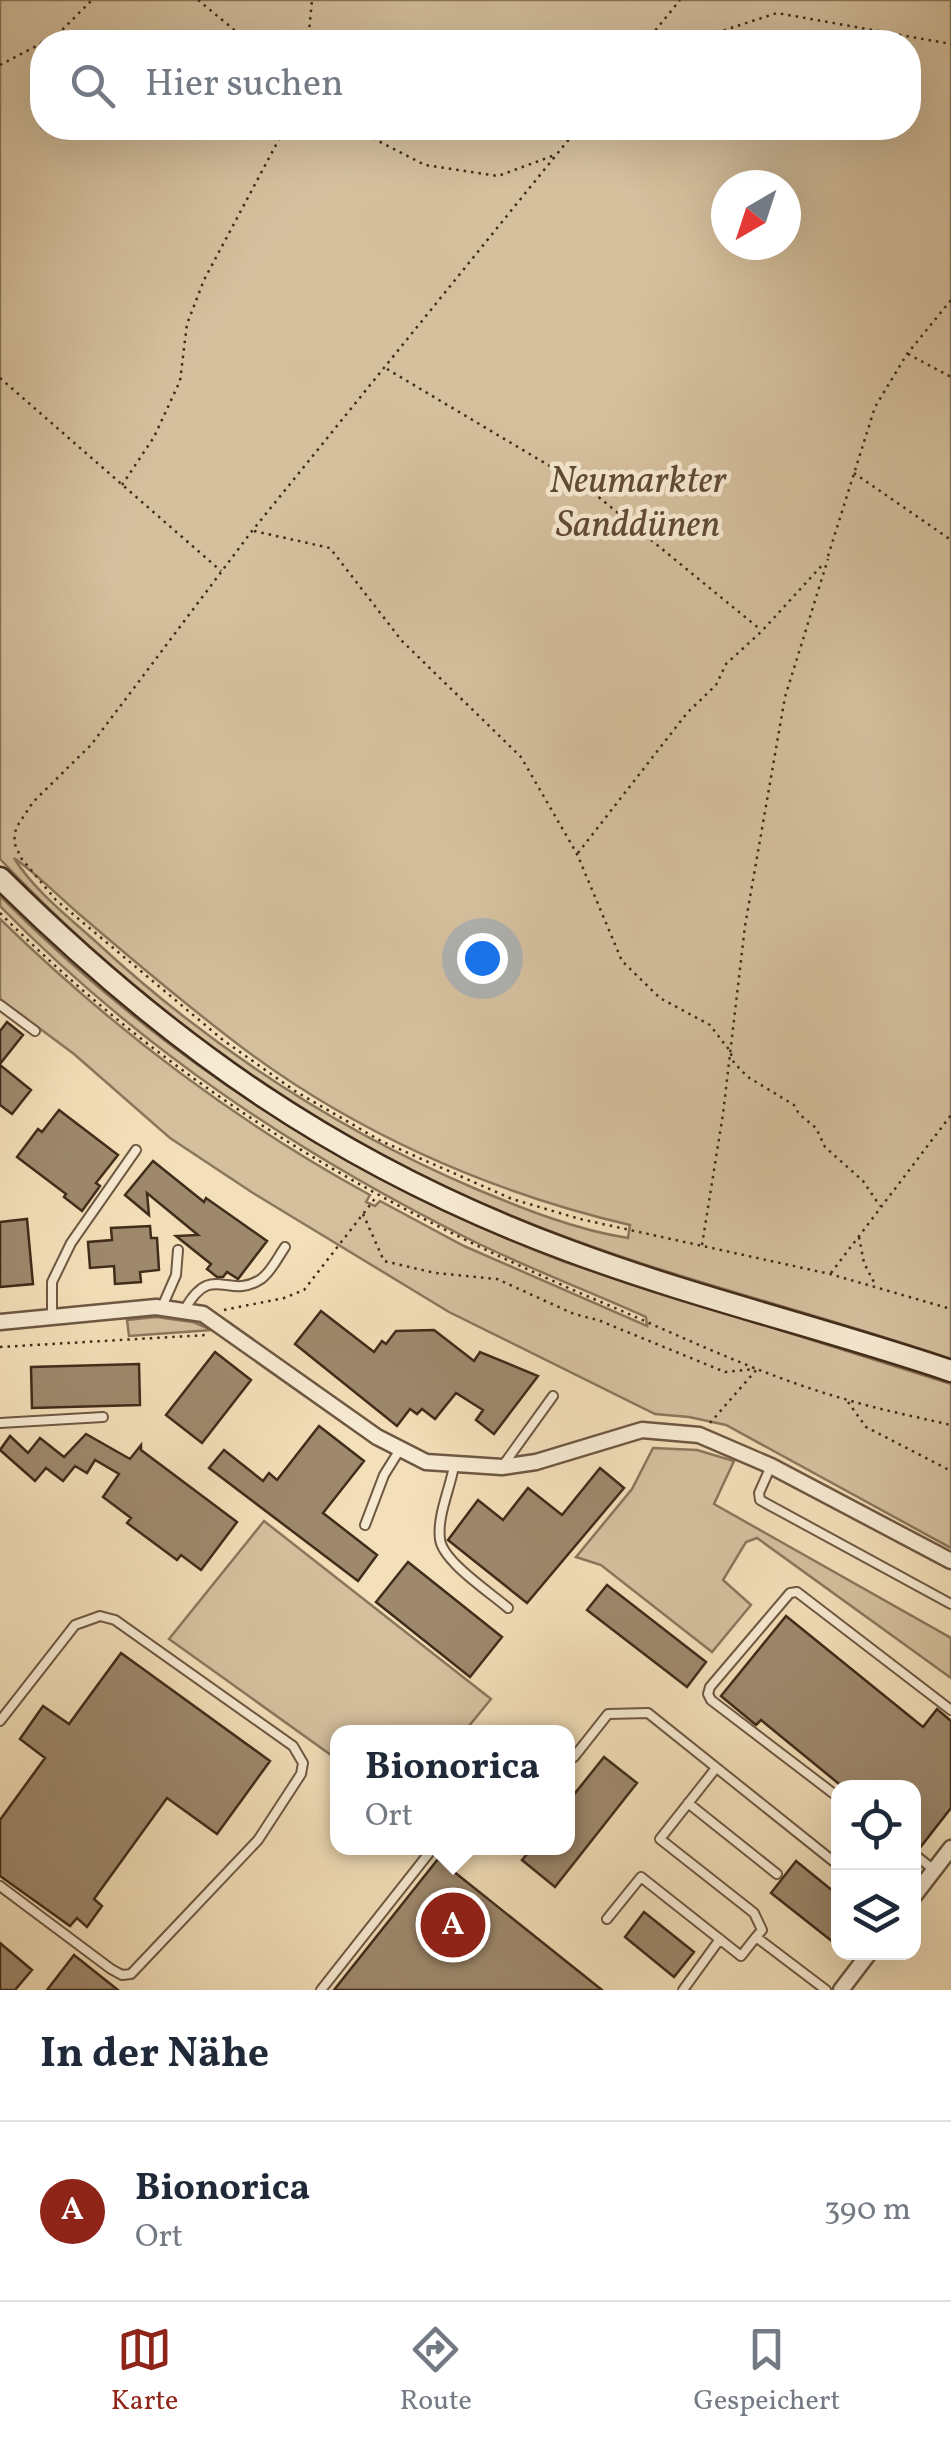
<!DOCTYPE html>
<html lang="de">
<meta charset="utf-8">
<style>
:root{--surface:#fff;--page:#f2f2f3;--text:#1f2937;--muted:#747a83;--line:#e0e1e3;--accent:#8f2418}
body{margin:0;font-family:Vollkorn,serif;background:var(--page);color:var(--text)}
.controls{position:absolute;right:30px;bottom:30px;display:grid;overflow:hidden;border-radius:20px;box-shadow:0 10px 40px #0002}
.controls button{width:90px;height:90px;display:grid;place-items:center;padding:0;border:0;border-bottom:2px solid var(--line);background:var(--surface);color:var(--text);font:50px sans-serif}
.compass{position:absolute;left:711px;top:170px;width:90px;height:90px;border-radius:50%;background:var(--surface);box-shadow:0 10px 40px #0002;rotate:219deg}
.you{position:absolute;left:482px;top:958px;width:35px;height:35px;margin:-25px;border:8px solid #fff;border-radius:50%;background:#1a73e8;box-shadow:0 0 0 15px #1a73e833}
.badge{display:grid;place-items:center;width:65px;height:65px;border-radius:50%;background:var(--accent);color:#fff;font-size:32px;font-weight:700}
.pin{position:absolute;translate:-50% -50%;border:5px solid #fff;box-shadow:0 2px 10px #0006}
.popup{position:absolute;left:330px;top:1725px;width:245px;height:130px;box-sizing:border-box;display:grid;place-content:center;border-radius:20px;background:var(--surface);filter:drop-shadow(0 2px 8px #0005);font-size:32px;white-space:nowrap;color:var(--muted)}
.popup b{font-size:38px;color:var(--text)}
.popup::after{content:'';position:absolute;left:50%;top:100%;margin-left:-20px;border:20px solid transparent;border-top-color:var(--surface)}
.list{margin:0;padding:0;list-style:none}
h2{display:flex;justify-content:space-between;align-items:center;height:130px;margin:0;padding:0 40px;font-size:42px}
h2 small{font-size:32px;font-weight:400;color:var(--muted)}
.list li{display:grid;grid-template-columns:65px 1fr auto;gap:30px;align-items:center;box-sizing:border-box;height:180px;padding:0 40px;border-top:2px solid var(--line)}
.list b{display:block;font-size:38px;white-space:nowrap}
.list p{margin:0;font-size:32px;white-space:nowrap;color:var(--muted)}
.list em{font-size:32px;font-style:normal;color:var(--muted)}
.icon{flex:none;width:55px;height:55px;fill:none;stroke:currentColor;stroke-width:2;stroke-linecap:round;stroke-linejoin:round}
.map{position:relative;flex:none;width:951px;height:1990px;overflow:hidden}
.search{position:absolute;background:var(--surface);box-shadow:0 10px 40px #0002;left:30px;right:30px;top:30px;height:110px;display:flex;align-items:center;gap:25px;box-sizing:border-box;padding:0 35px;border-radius:40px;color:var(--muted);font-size:38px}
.sheet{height:310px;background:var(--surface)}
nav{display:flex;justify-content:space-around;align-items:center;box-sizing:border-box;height:140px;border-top:2px solid var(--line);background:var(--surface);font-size:28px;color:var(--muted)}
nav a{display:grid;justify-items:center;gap:5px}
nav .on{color:var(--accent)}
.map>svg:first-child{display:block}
.green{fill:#d5c09e;stroke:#8b765c;stroke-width:2.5;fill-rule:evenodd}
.building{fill:#9e896d;stroke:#412b1a;stroke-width:2.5}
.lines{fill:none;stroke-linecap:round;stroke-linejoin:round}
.service-casing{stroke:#6e5842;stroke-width:12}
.minor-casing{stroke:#6e5842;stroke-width:19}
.secondary-casing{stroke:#412b1a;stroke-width:25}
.path{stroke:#412b1a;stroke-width:2.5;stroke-dasharray:2.5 5;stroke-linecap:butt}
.service{stroke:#f7ead2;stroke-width:8}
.minor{stroke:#f7ead2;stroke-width:14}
.secondary{stroke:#f7ead2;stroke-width:20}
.labels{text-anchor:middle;stroke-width:9;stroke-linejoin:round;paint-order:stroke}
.park-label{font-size:38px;font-style:italic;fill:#5f4934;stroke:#f7ead2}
</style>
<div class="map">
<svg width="951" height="1990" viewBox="0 0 951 1990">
<rect width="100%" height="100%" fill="#f3dfb9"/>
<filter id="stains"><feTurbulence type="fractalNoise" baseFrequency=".002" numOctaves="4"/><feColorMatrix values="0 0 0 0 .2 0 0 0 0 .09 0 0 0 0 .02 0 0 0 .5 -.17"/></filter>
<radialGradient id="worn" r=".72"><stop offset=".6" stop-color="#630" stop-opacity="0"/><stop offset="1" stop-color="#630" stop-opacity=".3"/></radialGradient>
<path class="green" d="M0,0H951V1359C805,1309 654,1275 512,1216C317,1136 144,1011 0,859ZM42,42H908V128H42ZM726,185H786V245H726ZM14,858C37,874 57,895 78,913C128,956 179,999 231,1039C348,1130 486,1191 630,1225L628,1238C576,1230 524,1209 476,1189C335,1129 206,1044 94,940C66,915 34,890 14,858Z
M0,896C162,1059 350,1180 565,1262L951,1384V1548L726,1425L689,1417L655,1414L449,1312L253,1193L170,1138L74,1054L0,999V919C112,1028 233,1120 370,1195L366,1202L375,1206L380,1201L464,1246L647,1326L646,1317C588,1291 528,1268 471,1240C295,1152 139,1048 0,906Z
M156,1317L193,1322L212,1330L129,1336L127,1320Z
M653,1448L697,1450L734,1461L714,1504L951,1638V1678L757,1538L746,1542L723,1580L751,1605L712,1652L601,1565L576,1557L632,1489Z
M264,1521L491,1699L464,1732H338V1760L169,1639Z"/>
<path class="building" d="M7,1022L23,1035L0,1064V1031Z
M0,1065L31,1090L12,1114L0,1105Z
M59,1110L118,1155L96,1183L100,1186L82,1211L64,1197L66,1194L17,1157L38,1129L42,1132Z
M153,1161L204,1202L206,1198L267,1241L238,1279L227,1272L223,1277H217L207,1269L211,1264L176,1236L198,1235L147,1193L149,1215L125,1195Z
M27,1219L33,1284L0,1287V1222Z
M150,1226L151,1238H157L159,1270L140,1272L141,1282L115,1284L114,1266L90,1268L88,1242L112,1240L111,1228Z
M321,1311L374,1352L382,1341L386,1344L396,1331L434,1330L474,1361L480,1352L538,1376L494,1434L476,1420L483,1410L456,1393L435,1419L422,1409L417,1414L410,1409L397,1426L295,1344Z
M215,1352L251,1380L202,1443L166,1415Z
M139,1364L140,1405L32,1408L31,1367Z
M319,1426L364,1461L323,1513L377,1555L358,1581L209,1468L224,1450L263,1481L269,1473L277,1480Z
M86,1434L130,1459L141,1445V1450L237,1522L201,1570L181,1555L177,1560L127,1523L131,1518L103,1497L119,1474L95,1460L87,1473L75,1466L63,1481L46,1468L35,1481L0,1450L10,1436L28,1453L40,1438L64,1457Z
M600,1468L624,1488L527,1603L448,1540L478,1500L503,1520L528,1488L562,1515Z
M408,1562L502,1637L470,1677L376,1602Z
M607,1585L706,1662L687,1687L587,1610Z
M786,1616L923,1727L937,1709L951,1721V1808L919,1849L914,1847V1788H844L761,1720L756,1725L721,1696Z
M121,1653L270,1761L217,1834L167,1798L94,1899L102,1906L87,1927L77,1918L70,1926L0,1876V1820L45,1758L20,1739L43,1706L69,1724Z
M604,1757L637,1783L555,1887L522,1860L532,1848H568V1802Z
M438,1859L602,1990H334Z
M796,1861L838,1895V1946L771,1893Z
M644,1912L694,1952L674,1977L625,1937Z
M0,1943L32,1970L15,1990H0Z
M74,1955L118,1990H47Z"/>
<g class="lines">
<g class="service-casing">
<path id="service" d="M0,1005L35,1031
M162,1307L176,1275L178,1250
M185,1309C212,1261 228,1301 261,1279C271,1272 278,1257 285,1247
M52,1317V1282L71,1243L136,1150
M0,1423L103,1417
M504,1464L553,1396
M454,1466C450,1489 437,1516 440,1539C442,1561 491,1593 508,1608
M771,1466L759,1493L760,1500L951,1604
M365,1525L384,1475L399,1451
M0,1721L75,1625L100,1616L115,1620L293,1746L303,1763L301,1774L258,1840L131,1974L122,1975L111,1969L0,1886
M568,1758L574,1757L608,1714L648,1713L838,1865
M716,1768L660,1839L754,1913L762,1930L756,1937
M838,1797L711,1700L708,1694L710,1687L790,1593L797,1592L951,1710
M688,1803L777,1874
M914,1854L934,1870
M607,1919L641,1877L741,1956L756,1937L826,1990
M321,1990L433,1848
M683,1990L720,1939"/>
</g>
<g class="minor-casing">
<path id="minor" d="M0,1322L156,1307L203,1314L377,1437L426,1462L502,1467L536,1462L642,1430L699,1435L771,1466L951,1561
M914,1896L951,1848
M841,1990L870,1952"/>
</g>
<g class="secondary-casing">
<path id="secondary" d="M0,878C171,1047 340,1166 567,1250C692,1297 824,1328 951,1371"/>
</g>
<path class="path" d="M198,0L249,42
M44,42L55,37L92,0
M308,42L312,0
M646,42L680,0
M688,42L777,13L951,44
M0,65L42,43
M353,128L425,165L498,176L555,155
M578,128L252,531L91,745L33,802L16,828L14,842L21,858L56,900L223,1040L295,1091L381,1141L512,1199L580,1219L830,1274L951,1309
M908,354L951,377
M387,369L590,490L761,630
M0,378L221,571
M854,473L951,540
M122,485L154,437L180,381L187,324L204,280L285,128
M254,531L330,548L402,641L521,757L577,854L622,961L660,998L710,1025L730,1051L734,1063L748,1077L794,1105L799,1114L816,1128L825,1147L863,1181L880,1206
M828,556L875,407L907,354L951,300
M578,853L687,713L716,685L726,664L762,631L824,563
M0,913C181,1094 374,1205 608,1305C687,1339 765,1377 848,1400C881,1410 917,1417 951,1425
M363,1214L384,1261L435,1273L497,1279L574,1314L598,1320L725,1372L755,1369
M859,1237L864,1263L876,1286
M702,1245L723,1114L745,926L785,697L828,559
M831,1273L951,1115
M224,1310L284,1298L304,1290L377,1196
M0,1347L206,1335
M848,1402L866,1427L951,1471
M710,1423L757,1369"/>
<use href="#service" class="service"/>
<use href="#minor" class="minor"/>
<use href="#secondary" class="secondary"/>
</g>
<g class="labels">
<g class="park-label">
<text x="638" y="492">Neumarkter<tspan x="638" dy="44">Sanddünen</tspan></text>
</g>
</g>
<rect width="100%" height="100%" filter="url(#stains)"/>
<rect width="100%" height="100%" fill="url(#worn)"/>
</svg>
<div class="controls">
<button><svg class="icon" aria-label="locate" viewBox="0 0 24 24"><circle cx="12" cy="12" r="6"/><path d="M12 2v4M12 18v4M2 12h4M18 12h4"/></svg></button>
<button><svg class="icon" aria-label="layers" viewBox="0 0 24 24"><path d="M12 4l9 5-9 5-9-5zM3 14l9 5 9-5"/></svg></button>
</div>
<svg class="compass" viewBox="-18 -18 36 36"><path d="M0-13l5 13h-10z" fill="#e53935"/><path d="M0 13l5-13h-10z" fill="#747a83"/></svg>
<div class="you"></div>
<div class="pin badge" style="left:453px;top:1925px">A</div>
<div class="popup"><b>Bionorica</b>Ort</div>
<div class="search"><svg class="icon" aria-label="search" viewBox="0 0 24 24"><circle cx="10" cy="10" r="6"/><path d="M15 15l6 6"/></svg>Hier suchen</div>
</div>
<section class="sheet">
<h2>In der Nähe<small></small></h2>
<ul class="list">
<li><span class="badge">A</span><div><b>Bionorica</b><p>Ort</p></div><em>390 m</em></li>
</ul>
</section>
<nav>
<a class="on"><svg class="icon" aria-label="map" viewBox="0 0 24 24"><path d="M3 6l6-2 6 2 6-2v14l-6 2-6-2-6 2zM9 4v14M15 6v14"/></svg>Karte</a>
<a><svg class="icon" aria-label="directions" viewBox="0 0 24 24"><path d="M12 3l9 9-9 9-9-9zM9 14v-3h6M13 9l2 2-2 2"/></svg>Route</a>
<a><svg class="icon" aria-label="saved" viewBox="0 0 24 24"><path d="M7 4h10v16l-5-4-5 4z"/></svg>Gespeichert</a>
</nav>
